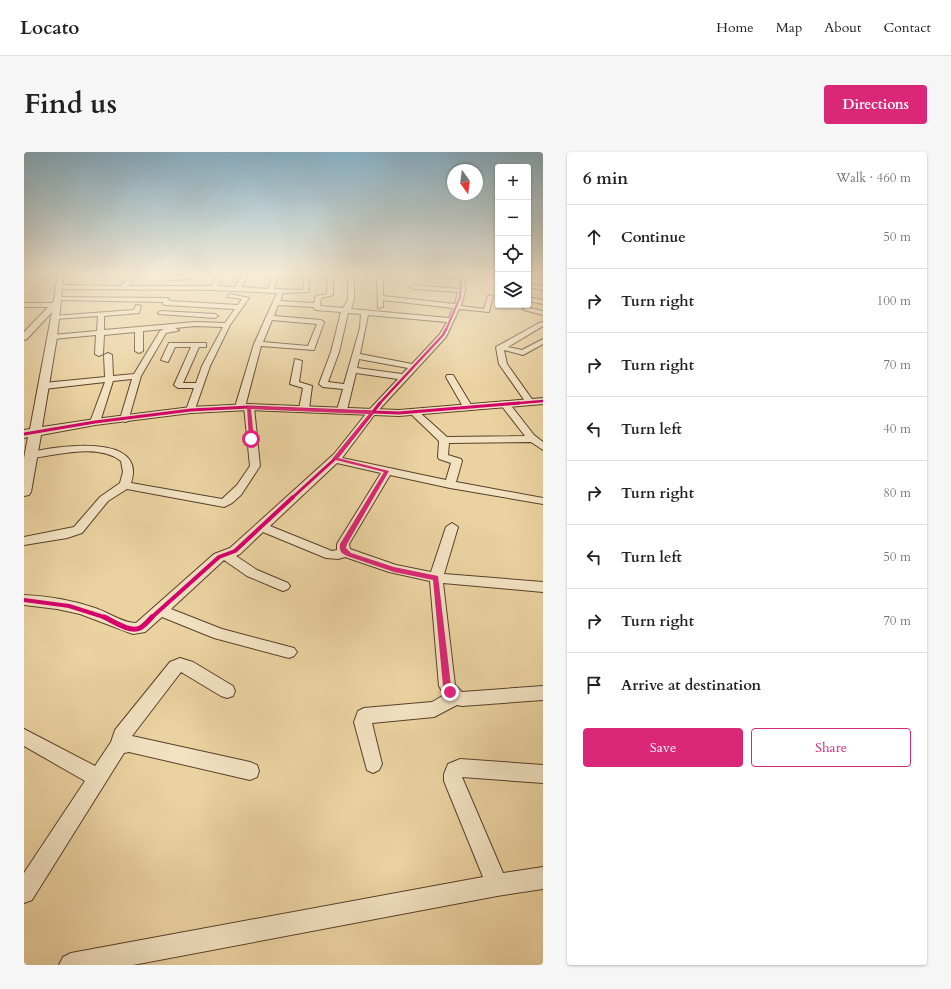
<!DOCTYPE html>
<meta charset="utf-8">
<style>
:root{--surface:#fff;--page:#f6f6f6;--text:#222;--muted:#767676;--line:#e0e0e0;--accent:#db2777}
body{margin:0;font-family:Cardo,serif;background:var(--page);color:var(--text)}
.controls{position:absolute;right:12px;top:12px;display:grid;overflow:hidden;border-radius:4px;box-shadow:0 1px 3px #0004}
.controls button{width:36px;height:36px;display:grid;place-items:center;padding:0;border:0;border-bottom:1px solid var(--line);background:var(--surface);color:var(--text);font:20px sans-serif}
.compass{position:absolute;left:423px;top:12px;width:36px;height:36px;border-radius:50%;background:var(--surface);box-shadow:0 1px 3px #0004;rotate:166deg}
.stop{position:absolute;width:12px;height:12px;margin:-9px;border:3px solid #db2777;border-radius:50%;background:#fff}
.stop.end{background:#db2777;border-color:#fff;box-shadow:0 1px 4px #0008}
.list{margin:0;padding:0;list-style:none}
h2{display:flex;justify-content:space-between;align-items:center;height:52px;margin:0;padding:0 16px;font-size:17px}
h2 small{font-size:13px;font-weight:400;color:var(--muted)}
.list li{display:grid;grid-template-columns:26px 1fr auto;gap:12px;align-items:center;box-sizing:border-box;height:64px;padding:0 16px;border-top:1px solid var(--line)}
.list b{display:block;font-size:15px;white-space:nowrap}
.list em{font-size:13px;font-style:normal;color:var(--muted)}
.actions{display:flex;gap:8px;padding:12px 16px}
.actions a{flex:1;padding:9px 0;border:1px solid var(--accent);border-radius:4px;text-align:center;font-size:14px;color:var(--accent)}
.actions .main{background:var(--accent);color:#fff}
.icon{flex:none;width:22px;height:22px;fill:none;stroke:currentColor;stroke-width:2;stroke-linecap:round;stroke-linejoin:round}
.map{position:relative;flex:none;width:519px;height:813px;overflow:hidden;border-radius:4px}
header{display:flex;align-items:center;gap:24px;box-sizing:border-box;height:56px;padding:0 20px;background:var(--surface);border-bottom:1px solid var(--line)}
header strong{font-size:19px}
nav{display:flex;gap:22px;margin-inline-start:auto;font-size:14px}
.intro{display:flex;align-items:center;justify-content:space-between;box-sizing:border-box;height:96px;padding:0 24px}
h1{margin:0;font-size:28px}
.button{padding:10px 18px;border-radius:4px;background:var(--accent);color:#fff;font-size:14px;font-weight:700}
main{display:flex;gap:24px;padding:0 24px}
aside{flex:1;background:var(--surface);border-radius:4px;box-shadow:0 1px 3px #0004}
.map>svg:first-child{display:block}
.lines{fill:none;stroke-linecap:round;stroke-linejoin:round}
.minor-casing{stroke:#594029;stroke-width:2}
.tertiary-casing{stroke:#594029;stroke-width:2}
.minor{fill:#f2e2c2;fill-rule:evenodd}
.tertiary{fill:#f2e2c2;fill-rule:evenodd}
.cycleway-far4-casing{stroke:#f2e2c2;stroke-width:3}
.cycleway-far3-casing{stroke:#f2e2c2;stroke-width:4}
.cycleway-far2-casing{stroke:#f2e2c2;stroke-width:5}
.cycleway-far1-casing{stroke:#f2e2c2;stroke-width:6}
.cycleway-casing{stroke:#f2e2c2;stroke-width:8}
.cycleway-far4{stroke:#d6006c;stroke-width:2}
.cycleway-far3{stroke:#d6006c;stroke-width:2.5}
.cycleway-far2{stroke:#d6006c;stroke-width:3}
.cycleway-far1{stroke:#d6006c;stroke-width:4}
.cycleway{stroke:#d6006c;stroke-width:5}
.route{fill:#db2777}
</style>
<header>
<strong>Locato</strong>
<nav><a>Home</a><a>Map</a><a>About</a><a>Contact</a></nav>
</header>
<div class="intro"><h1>Find us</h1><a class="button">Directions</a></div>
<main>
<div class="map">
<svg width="519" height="813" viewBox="0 0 519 813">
<rect width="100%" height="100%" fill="#ebd2a1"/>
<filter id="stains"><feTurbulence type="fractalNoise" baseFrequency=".005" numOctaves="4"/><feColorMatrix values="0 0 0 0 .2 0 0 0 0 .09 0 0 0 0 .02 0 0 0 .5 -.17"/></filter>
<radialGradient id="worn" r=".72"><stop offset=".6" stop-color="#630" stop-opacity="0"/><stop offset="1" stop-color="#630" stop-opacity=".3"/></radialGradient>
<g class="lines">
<g class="minor-casing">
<path id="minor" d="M0,120H38L40,121L37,123L0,124Z
M111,120H117L104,134H188L194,120H198L194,134L211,135L219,120H223V125L217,135L244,137L250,120H255L250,137L277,138H279L281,120H286L284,140L259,141L256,149L290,151L292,144L303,142L304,120H309V143L297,146L296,154L319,156L324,148V127L321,125L319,120H324L326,123L330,126V148L327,157L425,166L429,156L359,148V155L354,156L353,127L359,124L361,120H366L364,126L359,128V144L431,152L434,140L389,137L386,135L389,133L435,137L436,127L382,124L379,122L382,120L435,123L436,120H440L441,139L437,154L460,157L464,144L469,143L465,160L435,157L422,185L351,262L318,306L422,328L427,311L415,307L414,305L415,289L388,263V259H394L423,285L501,284L477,253L482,250L485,251L510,283L519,290V298L507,290L425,291L424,303L437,307L438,309L432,330L519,346V352L426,336L366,323L325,392L326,397L372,413L407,420L422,375L428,371L434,375L420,422L519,430V440L419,431L431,533L438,540L519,534V548L438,554L433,553L410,565L348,571L358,612L355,618L349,621L343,618L330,570L334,559L340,556L408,550L420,543L415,534L406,429L365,420L321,405L314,407L302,406L239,380L216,402L212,404L233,418L264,431L266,434L264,437L259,439L254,437L223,424L200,408L147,457L198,477L270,496L273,500L270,504L265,506L190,486L138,465L121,480L109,482L56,462L33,457L0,453V443C24,444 48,448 71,456C84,460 98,471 112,471L190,402L206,396L310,302L345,258L374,227L332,221L323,258L318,261L315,260L313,258L319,237L299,235L295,232L307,200L317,160L292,158L289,155L254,153L250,164L297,168L300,170L290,198L237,194L221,255L225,252L230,255L236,314L217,343L208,351L200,355L103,337L84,349L58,381L43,386L0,393V385L50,375L76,345L96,331L99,320L97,309C74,291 35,303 8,306L4,305L3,303L4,301C31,294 124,280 107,331L198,347L213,333L226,314L220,255L216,258L211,255L230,192L253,141L190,138L35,137L32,135L35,133L97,134ZM324,161L337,162L336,176L320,232L304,230L315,200ZM344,163L423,170L416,182L388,212L336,202ZM248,168L293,172L284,194L239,190ZM335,207L384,216L378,222L333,216ZM313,311L357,321L313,392V398L308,399L246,374Z
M164,120H169L166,127L147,128L144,126L147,124H162Z
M504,120H510L504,124Z
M504,131L519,134V138L504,135Z
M206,142L225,146L206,173L186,214L170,260L167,261L162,258L170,236H154L150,233L167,195H151L144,210L137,208L145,191H182V195H175L159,231H172L178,214L199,175L171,174L151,176L155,178L153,179L142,181L117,224L104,269L101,270L96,267L108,227L89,229L76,270L71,273L66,270L81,230L20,237L16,234L20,231L81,225L80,203L84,201L88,203L89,224L110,222L136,179L140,177L119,179V199L115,201L111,199V180L80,183L79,202L75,204L71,202L72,183L29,187L25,185L29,183L73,179L74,164L31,167L28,165L29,164L110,158L112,153L117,154L115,161L80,164V178L171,170L201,171L211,157L141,153L139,152V150L34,148L31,146L32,145L143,146L145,147V149L214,153L218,147L204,145L203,144Z
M504,145L519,148V152L504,149Z
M0,151H30L33,153L30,155H0Z
M502,155L519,159V163L500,158L499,157Z
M137,159L191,162L194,164L191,166L135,162L134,161Z
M519,170V174L484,195L498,198L519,187V192L499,203L480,198L483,212L510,250L506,253L503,252L475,212L472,195L515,171Z
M271,207L278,209L275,230L288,234L285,257L280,260L275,257L279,236L266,232Z
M423,223H429L449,256L447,258H441L422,225Z
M156,506L169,510L209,534L211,539L209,544L203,546L197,544L157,520L108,584L226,610L233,613L235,619L233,625L226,628L105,600L100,601L8,748L0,751V721L61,629L0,594V577L71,614L87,590L91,578L146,510Z
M436,607L519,613V631L438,625L479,721L519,715V737L473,744L109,813H35L39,805L47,801L459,725L420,629V622L424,612Z"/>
</g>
<g class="tertiary-casing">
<path id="tertiary" d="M34,120H40L33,185L18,275L71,267L167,255L225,252L375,258L519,246V252L375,264L225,258L167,261L71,273L17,283L7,340L5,343L0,344V306L4,285L0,286V278L6,277L28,160L3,187L0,188V180L30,149Z"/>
</g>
<use href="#minor" class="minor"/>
<use href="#tertiary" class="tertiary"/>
<g class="cycleway-far4-casing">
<path id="cycleway-far4" d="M422,178L436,145L438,120"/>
</g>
<g class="cycleway-far3-casing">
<path id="cycleway-far3" d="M355,252L419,183L422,177
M483,252L519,249"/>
</g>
<g class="cycleway-far2-casing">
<path id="cycleway-far2" d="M0,282L71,270L167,258L225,255L375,261L495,251
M268,346L314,304L356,251"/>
</g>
<g class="cycleway-far1-casing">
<path id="cycleway-far1" d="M0,448L45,454L83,466
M127,466L195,405L211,399L269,345"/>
</g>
<g class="cycleway-casing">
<path id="cycleway" d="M80,465C89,469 106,481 116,476C120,474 125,468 128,465"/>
</g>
<use href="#cycleway-far4" class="cycleway-far4"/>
<use href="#cycleway-far3" class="cycleway-far3"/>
<use href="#cycleway-far2" class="cycleway-far2"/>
<use href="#cycleway-far1" class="cycleway-far1"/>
<use href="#cycleway" class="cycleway"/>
</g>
<linearGradient id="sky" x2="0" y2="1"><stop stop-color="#88b5ce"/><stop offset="0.52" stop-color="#f6ebd5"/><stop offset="1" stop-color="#f6ebd5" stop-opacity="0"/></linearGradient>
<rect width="519" height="233" fill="url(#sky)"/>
<path class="route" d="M225,254L350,259L314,306L365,319L323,392L322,396L327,401L370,415L414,424L427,534L430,540L429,543H423L419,534L409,428L370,420L323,404C317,401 315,399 316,392L360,320L308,307L345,262L227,257L230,287L227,288L225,287L223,255Z"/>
<rect width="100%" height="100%" filter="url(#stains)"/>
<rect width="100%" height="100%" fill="url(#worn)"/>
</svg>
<div class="controls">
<button>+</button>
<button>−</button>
<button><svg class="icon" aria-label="locate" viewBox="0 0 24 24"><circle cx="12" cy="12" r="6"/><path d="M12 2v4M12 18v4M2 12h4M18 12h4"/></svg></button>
<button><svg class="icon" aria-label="layers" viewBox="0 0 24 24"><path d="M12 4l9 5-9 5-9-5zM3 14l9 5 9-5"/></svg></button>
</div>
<svg class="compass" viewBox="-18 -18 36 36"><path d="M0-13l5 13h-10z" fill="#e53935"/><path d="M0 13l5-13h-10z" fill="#767676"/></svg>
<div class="stop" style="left:227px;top:287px"></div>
<div class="stop end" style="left:426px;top:540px"></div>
</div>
<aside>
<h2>6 min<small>Walk · 460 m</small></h2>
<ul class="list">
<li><svg class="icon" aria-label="ahead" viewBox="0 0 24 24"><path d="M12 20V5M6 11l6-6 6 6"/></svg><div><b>Continue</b></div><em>50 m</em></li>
<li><svg class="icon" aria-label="right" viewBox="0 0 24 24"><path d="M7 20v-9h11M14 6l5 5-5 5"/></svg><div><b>Turn right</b></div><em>100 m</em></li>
<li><svg class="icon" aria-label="right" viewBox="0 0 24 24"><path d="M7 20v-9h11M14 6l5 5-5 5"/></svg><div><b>Turn right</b></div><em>70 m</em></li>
<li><svg class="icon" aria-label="left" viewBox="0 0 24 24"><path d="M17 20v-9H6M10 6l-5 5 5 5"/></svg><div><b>Turn left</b></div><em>40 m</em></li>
<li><svg class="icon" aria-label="right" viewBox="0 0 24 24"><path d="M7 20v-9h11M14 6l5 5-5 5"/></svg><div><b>Turn right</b></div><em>80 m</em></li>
<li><svg class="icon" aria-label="left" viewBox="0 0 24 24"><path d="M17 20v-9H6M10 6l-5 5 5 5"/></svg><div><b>Turn left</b></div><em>50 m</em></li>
<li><svg class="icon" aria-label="right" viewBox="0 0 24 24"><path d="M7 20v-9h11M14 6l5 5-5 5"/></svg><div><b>Turn right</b></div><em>70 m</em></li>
<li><svg class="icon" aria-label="arrive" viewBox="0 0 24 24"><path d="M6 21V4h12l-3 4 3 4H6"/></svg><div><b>Arrive at destination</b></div></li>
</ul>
<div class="actions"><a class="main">Save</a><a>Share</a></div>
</aside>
</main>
